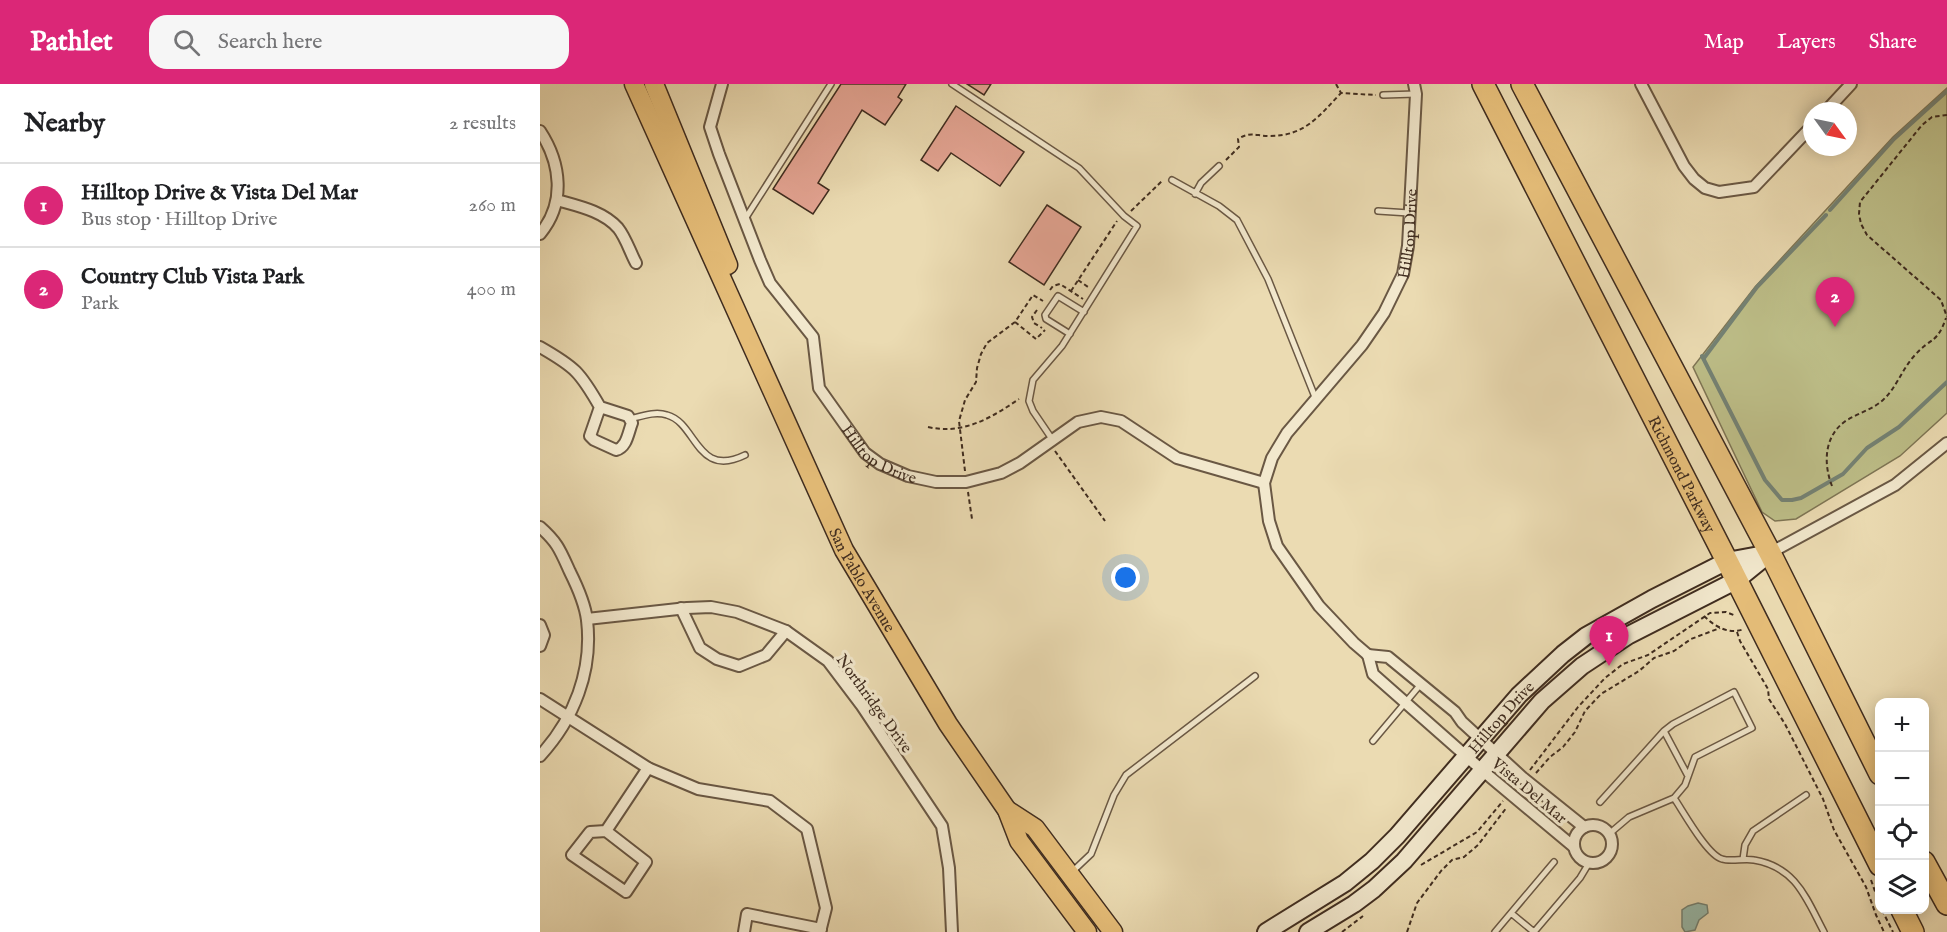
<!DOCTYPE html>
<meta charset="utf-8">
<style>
:root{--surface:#fff;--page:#f6f6f6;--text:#202124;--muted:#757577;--line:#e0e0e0;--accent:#db2777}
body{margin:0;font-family:"IM FELL English",serif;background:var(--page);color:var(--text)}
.controls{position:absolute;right:18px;bottom:18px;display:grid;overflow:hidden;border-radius:12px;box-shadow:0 3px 15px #0003}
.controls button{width:54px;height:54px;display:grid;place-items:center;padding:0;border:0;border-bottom:2px solid var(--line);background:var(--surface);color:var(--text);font:30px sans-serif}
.compass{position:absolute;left:1263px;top:18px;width:54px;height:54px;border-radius:50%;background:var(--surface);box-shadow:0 3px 15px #0003;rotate:123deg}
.you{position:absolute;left:586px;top:494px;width:21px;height:21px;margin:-15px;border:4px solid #fff;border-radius:50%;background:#1a73e8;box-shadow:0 0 0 9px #1a73e833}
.badge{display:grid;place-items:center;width:39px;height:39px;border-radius:50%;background:var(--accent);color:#fff;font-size:20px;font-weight:700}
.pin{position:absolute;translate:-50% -50px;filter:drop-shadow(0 2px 3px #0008)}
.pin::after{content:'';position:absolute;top:32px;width:21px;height:18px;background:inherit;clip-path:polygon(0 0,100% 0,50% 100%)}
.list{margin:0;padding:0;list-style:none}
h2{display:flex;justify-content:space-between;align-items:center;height:78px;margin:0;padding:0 24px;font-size:26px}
h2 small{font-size:20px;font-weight:400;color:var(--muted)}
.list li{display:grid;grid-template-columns:39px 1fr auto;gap:18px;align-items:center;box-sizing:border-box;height:84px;padding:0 24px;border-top:2px solid var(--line)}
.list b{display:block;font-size:22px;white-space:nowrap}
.list p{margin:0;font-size:20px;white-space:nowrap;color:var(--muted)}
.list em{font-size:20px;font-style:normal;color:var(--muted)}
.icon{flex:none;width:33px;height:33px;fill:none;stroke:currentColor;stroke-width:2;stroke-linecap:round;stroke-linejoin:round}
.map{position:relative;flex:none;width:1407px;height:848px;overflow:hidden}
header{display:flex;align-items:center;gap:36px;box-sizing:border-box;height:84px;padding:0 30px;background:var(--accent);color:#fff}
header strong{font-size:28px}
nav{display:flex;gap:33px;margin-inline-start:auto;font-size:21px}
.search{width:420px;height:54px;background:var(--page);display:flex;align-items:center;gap:15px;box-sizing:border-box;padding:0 21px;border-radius:18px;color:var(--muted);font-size:22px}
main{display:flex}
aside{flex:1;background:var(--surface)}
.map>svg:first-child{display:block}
.green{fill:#bdbe88;stroke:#7e7554;stroke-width:1.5}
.water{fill:#98bbac;stroke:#748274;stroke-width:1.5}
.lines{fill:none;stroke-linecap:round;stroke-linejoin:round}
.stream{stroke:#748274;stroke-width:4}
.building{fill:#e5a594;stroke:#3f2c1f;stroke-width:1.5}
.lane-casing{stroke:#6a5844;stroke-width:8}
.street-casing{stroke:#6a5844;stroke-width:14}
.secondary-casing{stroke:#3f2c1f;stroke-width:20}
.primary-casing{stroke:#3f2c1f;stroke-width:21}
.highway-casing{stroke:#3f2c1f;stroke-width:24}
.path{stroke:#3f2c1f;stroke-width:2;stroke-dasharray:4.5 3;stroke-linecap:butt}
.lane{stroke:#f2e8cd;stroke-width:5}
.street{stroke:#f2e8cd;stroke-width:10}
.secondary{stroke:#f2e8cd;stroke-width:16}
.primary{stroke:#e6be79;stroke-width:18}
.highway{stroke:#e6be79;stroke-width:21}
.labels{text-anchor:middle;stroke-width:6;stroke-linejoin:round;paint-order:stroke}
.street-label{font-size:16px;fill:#3f2c1f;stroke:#f2e8cd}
</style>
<header>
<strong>Pathlet</strong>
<div class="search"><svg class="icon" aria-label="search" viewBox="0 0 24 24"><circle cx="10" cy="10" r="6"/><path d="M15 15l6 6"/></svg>Search here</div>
<nav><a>Map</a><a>Layers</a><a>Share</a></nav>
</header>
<main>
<aside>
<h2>Nearby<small>2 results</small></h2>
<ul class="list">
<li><span class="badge">1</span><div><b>Hilltop Drive &amp; Vista Del Mar</b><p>Bus stop · Hilltop Drive</p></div><em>260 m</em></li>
<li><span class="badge">2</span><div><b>Country Club Vista Park</b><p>Park</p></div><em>400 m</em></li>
</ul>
</aside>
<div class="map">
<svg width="1407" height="848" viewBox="0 0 1407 848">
<rect width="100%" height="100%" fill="#ebdbb2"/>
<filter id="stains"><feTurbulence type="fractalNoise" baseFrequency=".00333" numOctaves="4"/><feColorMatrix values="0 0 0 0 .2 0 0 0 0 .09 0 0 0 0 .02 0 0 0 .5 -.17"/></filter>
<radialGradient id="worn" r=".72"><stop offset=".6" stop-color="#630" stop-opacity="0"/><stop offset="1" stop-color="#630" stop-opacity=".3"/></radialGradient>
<path class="green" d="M1407,4V329L1360,372L1256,435L1235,437L1222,428L1153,283L1215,203L1353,53Z"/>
<path class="water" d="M1158,819L1167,821L1168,829L1159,836L1155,846L1145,848L1142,843V826L1148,822Z"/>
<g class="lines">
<path class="stream" d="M1290,126L1354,55L1407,7
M1162,272L1225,396L1242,416H1252L1261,414L1303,390L1327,364L1359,343L1407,298
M1164,274L1217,203L1286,131"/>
</g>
<path class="building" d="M301,0H366L358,13L362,16L345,41L322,26L278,99L289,106L273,130L233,105Z
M427,0H451L444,11Z
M416,22L484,68L460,102L411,69L398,87L381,76Z
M507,121L541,143L504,201L469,178Z"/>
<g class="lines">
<g class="lane-casing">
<path id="lane" d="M412,0L539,84L584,132L597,142L522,262L493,296L489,317L493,327L512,355
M843,11L876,10
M632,96L679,122L697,136L728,195L775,313
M655,110L661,99L679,82
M838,127L869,129
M205,135L291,0
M530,250L506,235L505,231L518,212L544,228
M90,335C102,332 115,327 127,331C157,339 156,395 205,371
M1124,647L1148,692
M833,657L881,600
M1134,714C1143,727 1167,771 1182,775C1191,778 1204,774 1214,776C1256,783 1266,814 1284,848
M1060,718L1124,647L1133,640L1194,608L1212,644L1155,673L1145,701L1134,714L1089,733L1069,750
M1203,775L1205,761L1213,747L1266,711
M533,787L551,770L574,711L586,691L715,592
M971,829L994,848
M955,848L1014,778
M994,848L1040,794L1049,779"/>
</g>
<g class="street-casing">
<g id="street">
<path id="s1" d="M182,0L170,43L179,70L220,176L230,199L273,253L279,304L325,369L340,380L368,392L396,398H426L461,389L480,379L538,338L561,333L581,337L637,374L724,399"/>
<path d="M1101,0L1144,82L1154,95L1165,104L1179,108L1214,103L1272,42"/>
<path d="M1286,27L1311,0"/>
<path d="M0,47C21,79 26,119 0,150"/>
<path d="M17,116C38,122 63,127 78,144C86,154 90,168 96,179"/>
<path d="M0,263C35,283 40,288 60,323L88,332L92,339C88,349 87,363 76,366L54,356L50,352L60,323"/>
<path d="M0,443C18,459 20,466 30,488C37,502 45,520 47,536C53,587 34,635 0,672"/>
<path d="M1230,469L1355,401L1407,359"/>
<path d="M141,524L160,564L177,575L199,582L226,571L246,547"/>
<path d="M47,535L147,524L171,523L197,528L246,547L288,577L322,622L402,742L409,784L412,848"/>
<path d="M0,541L4,551L0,562"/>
<path id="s2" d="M828,571L814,559L779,522L737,462L729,437L724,399L732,374L747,349L822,261L844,229L863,190L868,162L876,10L874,0"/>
<path d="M828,571L833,590L943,687L1034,763"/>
<path d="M828,571L848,573L915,628L922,638L983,694L1044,743"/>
<path d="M0,615L108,684L158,705L230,717L267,745L286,824L280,848"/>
<circle cx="1053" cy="760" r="19"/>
<path d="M66,747L106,778L86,808L32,771L50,748L66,747L108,684"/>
<path d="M204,848L207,830L281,845"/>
</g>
</g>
<g class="secondary-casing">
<g id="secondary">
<path id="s3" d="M726,848L805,799L832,777L857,752L979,611L1023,570L1046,552L1112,515L1187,477L1230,469"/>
<path d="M768,848L814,820L834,805L864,777L1002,617L1042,582L1089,551L1197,496L1229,470"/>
</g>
</g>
<g class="primary-casing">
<g id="primary">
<path id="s4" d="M94,0L304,466L408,640L467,726L479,757L547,848"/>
<path d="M114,0L188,181"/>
<path d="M467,726L495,744L573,848"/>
</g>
</g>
<g class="highway-casing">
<g id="highway">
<path id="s5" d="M943,0L1187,477L1340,781"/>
<path d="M982,0L1230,469L1340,690"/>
<path d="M1384,778L1407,820"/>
<path d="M1362,826L1373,848"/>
</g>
</g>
<path class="path" d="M796,0L801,9L836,11
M1407,31L1392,33L1382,41L1320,118L1319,130L1321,140L1327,151L1401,216L1407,233
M686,76L699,63L698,55C711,47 715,52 730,52C765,52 779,32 801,9
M591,127L623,96
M538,196L548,203
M510,206L513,202L520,200L543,215
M531,207L577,137
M497,226L492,233L494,239L502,244
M475,238L496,255L505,246
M388,343C423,351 451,334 479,315
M515,367L565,437
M425,387L419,337L425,316L436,298L437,284L441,270L447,259L475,238L493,211L503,217
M1292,402C1283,379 1284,351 1307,336C1319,329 1333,325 1343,316C1357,303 1362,285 1375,271C1391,253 1397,260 1406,234
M428,408L432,435
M1164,532C1175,543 1190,551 1204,545
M1197,548L1200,557L1228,605L1229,615L1245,640L1283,715L1294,746L1326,803L1336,831L1344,848
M990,686L1038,623L1065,594L1083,580L1108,571L1170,529L1186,528L1196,532
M996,689L1010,673L1023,663L1035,648L1045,627L1061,610L1099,587L1114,574L1134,567L1151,555L1180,544
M881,781L937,748L963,717
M1331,796L1340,821
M1342,826L1353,848
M802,848L823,832
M867,848L877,819L901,787L912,776L924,773L938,761L967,723"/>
<use href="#lane" class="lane"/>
<use href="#street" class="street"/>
<use href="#secondary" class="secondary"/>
<use href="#primary" class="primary"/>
<use href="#highway" class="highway"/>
</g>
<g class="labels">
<g class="street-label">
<text dy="6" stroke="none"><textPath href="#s2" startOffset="501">Hilltop Drive</textPath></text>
<text dy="6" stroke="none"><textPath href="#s1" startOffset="424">Hilltop Drive</textPath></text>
<text dy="6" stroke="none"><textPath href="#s5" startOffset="438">Richmond Parkway</textPath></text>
<text dy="6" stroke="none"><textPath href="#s4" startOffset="546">San Pablo Avenue</textPath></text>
<text transform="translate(335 619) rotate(54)" y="6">Northridge Drive</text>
<text dy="6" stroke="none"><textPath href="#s3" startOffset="321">Hilltop Drive</textPath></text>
<text transform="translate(990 706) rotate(40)" y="6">Vista Del Mar</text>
</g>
</g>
<rect width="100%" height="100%" filter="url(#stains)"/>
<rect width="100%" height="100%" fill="url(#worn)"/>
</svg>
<div class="controls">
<button>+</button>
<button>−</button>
<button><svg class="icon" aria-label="locate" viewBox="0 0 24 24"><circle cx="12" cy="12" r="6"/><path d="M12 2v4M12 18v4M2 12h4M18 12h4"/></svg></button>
<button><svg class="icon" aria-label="layers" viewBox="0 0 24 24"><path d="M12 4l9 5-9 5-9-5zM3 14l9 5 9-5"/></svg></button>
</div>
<svg class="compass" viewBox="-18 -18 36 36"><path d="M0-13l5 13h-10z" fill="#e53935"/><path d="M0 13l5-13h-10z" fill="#757577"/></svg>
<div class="you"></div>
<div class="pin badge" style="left:1069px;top:582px">1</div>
<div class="pin badge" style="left:1295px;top:243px">2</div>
</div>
</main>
